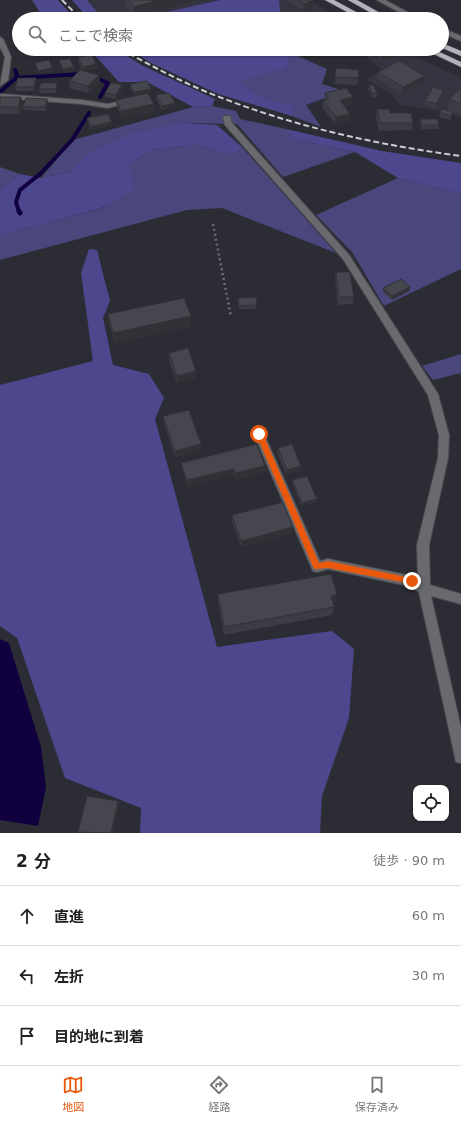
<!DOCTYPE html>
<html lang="ja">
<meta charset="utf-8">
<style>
:root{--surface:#fff;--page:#f2f2f2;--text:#222;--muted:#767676;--line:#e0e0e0;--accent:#ea580c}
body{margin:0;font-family:"DejaVu Sans","Noto Sans JP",sans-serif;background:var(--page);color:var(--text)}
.controls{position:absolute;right:12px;bottom:12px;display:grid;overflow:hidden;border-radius:8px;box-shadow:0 1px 3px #0004}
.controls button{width:36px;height:36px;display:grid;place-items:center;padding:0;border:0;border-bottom:1px solid var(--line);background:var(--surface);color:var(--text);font:20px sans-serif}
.stop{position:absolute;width:12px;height:12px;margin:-9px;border:3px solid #ea580c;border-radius:50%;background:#fff}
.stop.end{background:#ea580c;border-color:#fff;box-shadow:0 1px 4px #0008}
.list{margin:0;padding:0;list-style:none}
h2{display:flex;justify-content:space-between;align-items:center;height:52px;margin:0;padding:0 16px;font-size:17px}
h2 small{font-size:13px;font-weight:400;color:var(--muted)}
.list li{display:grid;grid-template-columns:26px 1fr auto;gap:12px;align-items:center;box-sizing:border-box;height:60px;padding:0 16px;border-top:1px solid var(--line)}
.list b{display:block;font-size:15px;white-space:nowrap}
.list em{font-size:13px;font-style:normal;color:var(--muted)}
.icon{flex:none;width:22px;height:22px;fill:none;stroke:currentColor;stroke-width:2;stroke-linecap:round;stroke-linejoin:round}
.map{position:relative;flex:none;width:461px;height:833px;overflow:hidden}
.search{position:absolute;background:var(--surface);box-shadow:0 1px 3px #0004;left:12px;right:12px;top:12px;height:44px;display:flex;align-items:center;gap:10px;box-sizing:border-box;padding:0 14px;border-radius:22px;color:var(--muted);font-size:15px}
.sheet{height:232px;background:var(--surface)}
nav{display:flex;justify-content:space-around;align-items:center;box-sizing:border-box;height:56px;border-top:1px solid var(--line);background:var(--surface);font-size:11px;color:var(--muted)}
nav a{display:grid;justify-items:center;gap:2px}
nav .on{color:var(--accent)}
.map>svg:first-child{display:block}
.built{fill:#353542}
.green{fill:#4a477c}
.forest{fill:#4d478e}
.water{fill:#11003f}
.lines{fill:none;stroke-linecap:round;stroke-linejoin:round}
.stream-far1{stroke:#11003f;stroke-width:4}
.stream{stroke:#11003f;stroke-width:5}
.service-casing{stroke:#4a4a52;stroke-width:2}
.minor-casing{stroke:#4a4a52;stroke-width:2}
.trunk-casing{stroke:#4a4a52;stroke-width:1}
.path{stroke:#6c6c73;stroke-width:2.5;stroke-dasharray:2 3;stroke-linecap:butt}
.service{fill:#6a6a6e;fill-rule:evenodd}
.minor{fill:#6a6a6e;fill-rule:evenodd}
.trunk{fill:#b2b3bc;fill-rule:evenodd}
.rail{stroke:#ccccd3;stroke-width:2;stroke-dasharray:6 3;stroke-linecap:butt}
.wall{fill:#3c3c44}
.shaded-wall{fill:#313137}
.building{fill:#46464f;stroke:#313137}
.route{fill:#ea580c}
</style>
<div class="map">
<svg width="461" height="833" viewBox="0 0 461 833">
<rect width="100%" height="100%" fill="#2c2c34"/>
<path class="built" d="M87,0H220L136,19H103Z
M279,0H309L340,19H281Z
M358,49H399L461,78V118L443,111L401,105L389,92L366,80L381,69Z"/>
<path class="green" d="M291,53L327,69L322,84L344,91L306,105L321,127L292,116V105L268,100L236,82L287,68Z
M212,106L236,111L240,119L286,129L293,139L355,152L283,177L237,124L184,123L90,152L70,172L41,178L73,140L193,107Z
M198,145L224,154L236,153L242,147L336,253L222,208L187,210L0,260V235L56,221L105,207L128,165L153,149Z
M0,167L20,174L0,189Z
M398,178L461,194V269L384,306L352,252L316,215Z
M461,354V373L433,380L422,366Z"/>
<path class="forest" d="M32,0H58L75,19H44Z
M72,0H87L102,18L105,19H89Z
M220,0H279L281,19H136Z
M89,49H116L143,66L215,99L212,106L193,107L147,82H119Z
M130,49H292L287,68L237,82L268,100L293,105L292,116L218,94L149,62Z
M184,123L217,125L242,147L236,153L224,154L198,145L153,149L128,165L135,189L104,207L56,221L0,235V189L20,174L41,178L70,172L90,152L133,133Z
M286,129L382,151L461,163V194L398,178L355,152L293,139Z
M89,249L97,250L110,301L103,318L113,365L149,374L164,398L155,419L217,647L332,631L354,649L349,718L322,796L320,833H140L141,808L65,778L17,638L0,626V385L93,361L81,273Z"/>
<path class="water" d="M0,639L9,643L41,747L46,787L38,826L0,820Z"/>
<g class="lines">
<path class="stream-far1" d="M94,77L108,83L100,97
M16,78L82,74
M0,92L16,78L17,74L15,70
M19,212L16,202L20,190L40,174L72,140L89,113"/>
<path class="stream" d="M19,211L20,213"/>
<g class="service-casing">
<path id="service" d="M259,430L263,431L264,434L320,561L328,559L332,560L334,564L332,568L317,572L313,571L254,434L255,431Z"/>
</g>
<g class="minor-casing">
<path id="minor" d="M377,0H385L420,19H412Z
M442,28L461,36V41L442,33Z
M0,37L3,39L11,57L8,80L0,86L5,57L0,47Z
M0,94L82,100L108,104L129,99L133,101L108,108L82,104L0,98Z
M224,116H230L232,123L349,255L438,394L449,435L448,458L429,545L430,585L461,594V604L431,596L461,728V763L456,762L455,757L419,592L409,586L328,569L324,568L322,564L324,560L328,559L412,576L418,579L417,545L438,458L439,435L428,395L343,259L225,125L223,118Z"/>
</g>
<g class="trunk-casing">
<path id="trunk" d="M325,0H334L369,19H360Z
M348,0H357L391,19H382Z
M442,43L461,51V56L442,48Z
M423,49H433L461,62V67Z"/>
</g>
<path class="path" d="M213,224L231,317"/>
<use href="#service" class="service"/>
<use href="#minor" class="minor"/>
<use href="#trunk" class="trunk"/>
<path class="rail" d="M62,0L81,19
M121,49C148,64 174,78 202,90C286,125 372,144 461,156"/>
</g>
<path class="wall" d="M125,0H195V1L135,17L126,7Z
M286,0H314V7L303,11Z
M287,15L303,19H287Z
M19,42V49H55V52L44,54L43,53L27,56L26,54L20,55L18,50L17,43Z
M367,49H393L392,57L382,60Z
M78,57L96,64L97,68L83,71L78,61Z
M59,60L74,67V71L64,73L60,64Z
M336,68L358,78L357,85L335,84Z
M378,72L423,83L402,94L377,79Z
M99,75L100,82L89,93L70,89L69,81Z
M36,78V82L34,91H16L15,87Z
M57,83L58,86L56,93H40L39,89Z
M122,84L123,88L116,99L105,97V93Z
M130,84L151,92L135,96L130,88Z
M369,85L377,93V97L372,98L368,89Z
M461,88V115L453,112L450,120L439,117L440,113L451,111L447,110L449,99Z
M444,90L443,93L436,108L424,105L425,101Z
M325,93L352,104L344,106L350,114V121L335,124L322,107L323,100H325Z
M156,95L175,103V107L162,110L156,99Z
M0,97H21L23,105L20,114H0Z
M47,99L48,103L46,111L24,110L23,107Z
M116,100L155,112L122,118L117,107Z
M377,109L390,113L413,123L412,130L379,131L376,117Z
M87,118L112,125L92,130L88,122Z
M420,119L439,125L438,129H421L420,123Z
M336,272L354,297L353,304L338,305L335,279Z
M410,287L409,291L392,300L383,292V288Z
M238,298L257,305L256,309H239Z
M108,314L191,327L115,343L109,324Z
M169,353L196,378L177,383L169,360Z
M163,416L201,444V451L175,457L164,423Z
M278,448L301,466V470L286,474L277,452Z
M181,463L265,472L235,480L234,475L188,487L182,469Z
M292,480L317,499L316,502L302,506L292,483Z
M232,515L292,534L241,547L232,522Z
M218,594L335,603H333L334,607L332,615L224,635L218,603Z"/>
<path class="shaded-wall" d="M159,0H195V1L135,17L134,7Z
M313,0H314V7L303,11L304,4Z
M19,49H25L26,54L20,55Z
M25,49H42L43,53L27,56Z
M43,49H55V52L44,54Z
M58,49H68L69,51L58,53Z
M393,49L392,57L382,60L383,53Z
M96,64L97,68L83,71V67Z
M74,67V71L64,73L63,69Z
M52,68L53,72L39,74L38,71Z
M99,75L100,82L89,93L88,86Z
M425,76L423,83L402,94L403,87Z
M36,78V82L34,91V87Z
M57,83L58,86L56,93V89Z
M122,84L123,88L116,99V95Z
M151,89V92L135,96L134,92Z
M444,90L443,93L436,108V104Z
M21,97L23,105L20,114L18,107Z
M353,97L352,104L339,107L340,100Z
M47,99L48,103L46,111L45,107Z
M175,103V107L162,110V106Z
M154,104L155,112L122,118L121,111Z
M350,114V121L335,124L336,117Z
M112,122V125L92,130L91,126Z
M410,287L409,291L392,300V296Z
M191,316V327L115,343L113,333Z
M196,371V378L177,383V376Z
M201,444V451L175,457V451Z
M265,466V472L235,480V473Z
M301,466V470L286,474L287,470Z
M234,469V475L188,487L187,480Z
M317,499L316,502L302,506V503Z
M293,527L292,534L241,547V541Z
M337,594L335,603L329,604L331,596Z
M118,801L120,805L113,833H111Z"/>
<path class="building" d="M128,0H159L134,7Z
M298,0H313L304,4Z
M296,13L303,19H291L287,15Z
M19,42V48L17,43Z
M378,49H393L383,53Z
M92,55L96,64L83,67L78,57Z
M70,59L74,67L63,69L59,60Z
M49,60L52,68L38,71L35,63Z
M399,61L425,76L403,87L378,72Z
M336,68L359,70L358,78L335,77Z
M80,70L99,75L88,86L69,81Z
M18,78H36L34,87H15Z
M147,81L151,89L134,92L130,84Z
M41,83H57L56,89H39Z
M111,83L122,84L116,95L105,93Z
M369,85H374L377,93L372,94Z
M433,87L444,90L436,104L425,101Z
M346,88L353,97L340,100L350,114L336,117L323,100L329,99L325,93Z
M461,88V104L449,99Z
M148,93L154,104L121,111L116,100Z
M169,93L175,103L162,106L156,95Z
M0,97H21L18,107H0Z
M26,98L47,99L45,107H23Z
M377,109H389L390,113H411L413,123H380Z
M441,109L453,111L451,116L440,113Z
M108,114L112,122L91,126L87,118Z
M420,119H437L439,125H422Z
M336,272H350L354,297H339Z
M401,279L410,287L392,296L383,288Z
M256,297L257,305L239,306L238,298Z
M184,298L191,316L113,333L108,314Z
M188,348L196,371L177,376L169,353Z
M189,410L201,444L175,451L163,416Z
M257,444L265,466L235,473L234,469L187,480L181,463Z
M292,444L301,466L287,470L278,448Z
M307,476L317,499L302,503L292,480Z
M283,502L293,527L241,541L232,515Z
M331,574L337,594L331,596L334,607L224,627L218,594Z
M87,796L118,801L111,833L78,832Z"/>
<path class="route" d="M259,432L263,434L319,563L328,561L412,578L416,581L415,583L412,584L328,568L314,569L256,434Z"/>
</svg>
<div class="controls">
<button><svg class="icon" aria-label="locate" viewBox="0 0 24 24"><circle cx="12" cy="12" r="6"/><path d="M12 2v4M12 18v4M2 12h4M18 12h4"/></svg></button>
</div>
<div class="stop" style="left:259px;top:434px"></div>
<div class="stop end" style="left:412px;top:581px"></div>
<div class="search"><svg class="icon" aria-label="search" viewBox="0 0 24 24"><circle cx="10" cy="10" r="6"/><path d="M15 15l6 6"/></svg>ここで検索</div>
</div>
<section class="sheet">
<h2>2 分<small>徒歩 · 90 m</small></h2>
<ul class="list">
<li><svg class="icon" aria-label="ahead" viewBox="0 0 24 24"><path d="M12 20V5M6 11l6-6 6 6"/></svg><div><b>直進</b></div><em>60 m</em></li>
<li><svg class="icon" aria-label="left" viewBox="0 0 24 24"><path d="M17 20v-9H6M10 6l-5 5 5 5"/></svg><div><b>左折</b></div><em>30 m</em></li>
<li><svg class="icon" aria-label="arrive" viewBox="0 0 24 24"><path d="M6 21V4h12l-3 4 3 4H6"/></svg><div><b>目的地に到着</b></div></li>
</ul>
</section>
<nav>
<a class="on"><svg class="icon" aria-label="map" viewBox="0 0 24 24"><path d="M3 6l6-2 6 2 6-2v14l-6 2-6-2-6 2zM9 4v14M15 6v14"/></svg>地図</a>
<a><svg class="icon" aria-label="directions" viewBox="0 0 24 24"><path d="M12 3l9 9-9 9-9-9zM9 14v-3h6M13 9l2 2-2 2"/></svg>経路</a>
<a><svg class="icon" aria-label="saved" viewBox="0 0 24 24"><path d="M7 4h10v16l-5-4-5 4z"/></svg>保存済み</a>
</nav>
